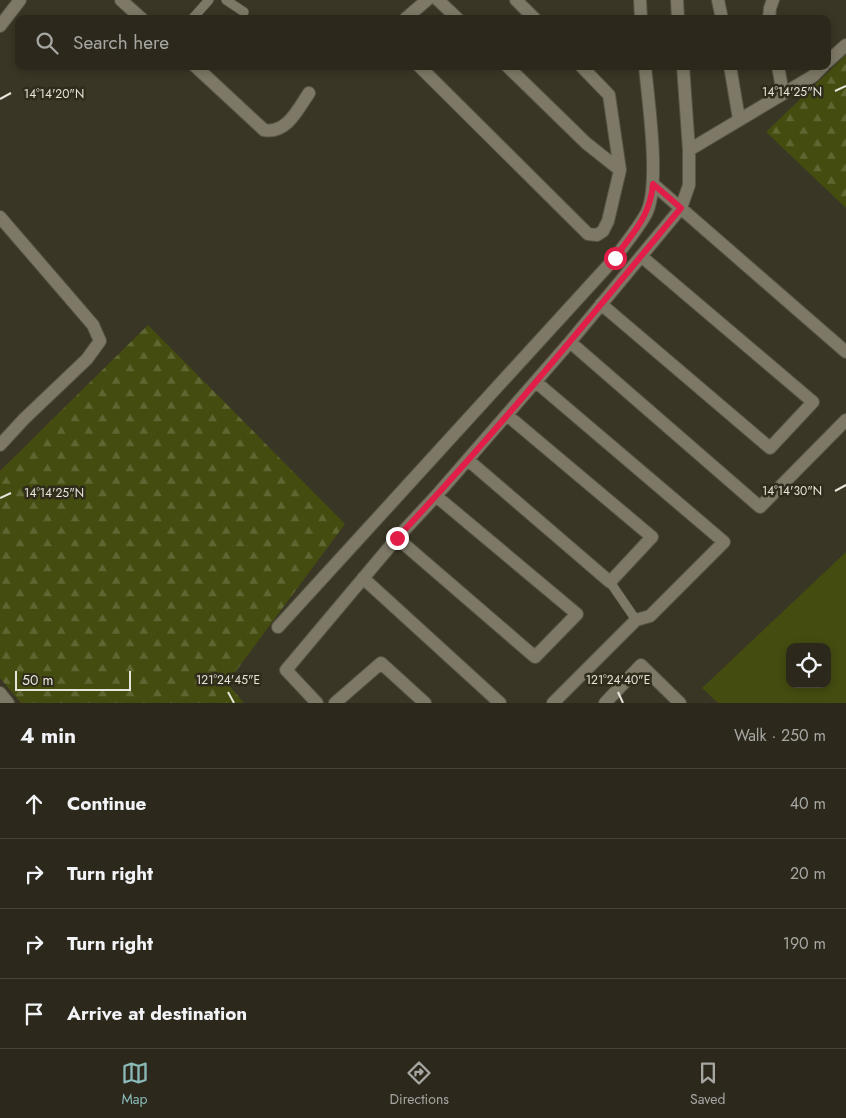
<!DOCTYPE html>
<meta charset="utf-8">
<style>
:root{--surface:#2c281c;--page:#343025;--text:#f1f3f6;--muted:#a6a6a3;--line:#48443b;--accent:#8bbbb9}
body{margin:0;font-family:Jost,sans-serif;background:var(--page);color:var(--text)}
.controls{position:absolute;right:15px;bottom:15px;display:grid;overflow:hidden;border-radius:10px;box-shadow:0 2px 8px #0003}
.controls button{width:45px;height:45px;display:grid;place-items:center;padding:0;border:0;border-bottom:1px solid var(--line);background:var(--surface);color:var(--text);font:25px sans-serif}
.scale{position:absolute;left:15px;bottom:12px;width:116px;box-sizing:border-box;padding-left:5px;border:2px solid #e7e4da;border-top:0;font-size:14px;line-height:18px;white-space:nowrap;color:#e7e4da;-webkit-text-stroke:4px #302c1b;paint-order:stroke}
.stop{position:absolute;width:15px;height:15px;margin:-11px;border:4px solid #e11d48;border-radius:50%;background:#fff}
.stop.end{background:#e11d48;border-color:#fff;box-shadow:0 1px 5px #0008}
.list{margin:0;padding:0;list-style:none}
h2{display:flex;justify-content:space-between;align-items:center;height:65px;margin:0;padding:0 20px;font-size:21px}
h2 small{font-size:16px;font-weight:400;color:var(--muted)}
.list li{display:grid;grid-template-columns:32px 1fr auto;gap:15px;align-items:center;box-sizing:border-box;height:70px;padding:0 20px;border-top:1px solid var(--line)}
.list b{display:block;font-size:19px;white-space:nowrap}
.list em{font-size:16px;font-style:normal;color:var(--muted)}
.icon{flex:none;width:28px;height:28px;fill:none;stroke:currentColor;stroke-width:2;stroke-linecap:round;stroke-linejoin:round}
.map{position:relative;flex:none;width:846px;height:703px;overflow:hidden}
.search{position:absolute;background:var(--surface);box-shadow:0 2px 8px #0003;left:15px;right:15px;top:15px;height:55px;display:flex;align-items:center;gap:12px;box-sizing:border-box;padding:0 18px;border-radius:10px;color:var(--muted);font-size:19px}
.sheet{height:345px;background:var(--surface)}
nav{display:flex;justify-content:space-around;align-items:center;box-sizing:border-box;height:70px;border-top:1px solid var(--line);background:var(--surface);font-size:14px;color:var(--muted)}
nav a{display:grid;justify-items:center;gap:2px}
nav .on{color:var(--accent)}
.map>svg:first-child{display:block}
.grass{fill:#444c10;fill-rule:evenodd}
.forest{fill:url(#forest-firs)}
.lines{fill:none;stroke-linecap:round;stroke-linejoin:round}
.lane-casing{stroke:#585546;stroke-width:10}
.street-casing{stroke:#585546;stroke-width:14}
.lane{stroke:#7e7966;stroke-width:9}
.street{stroke:#7e7966;stroke-width:12}
.route{stroke:#e11d48;stroke-width:6}
.ticks{fill:none;stroke:#e7e4da;stroke-width:2}
.ticks-label{font-size:12px;text-anchor:middle;fill:#e7e4da;stroke:#302c1b;stroke-width:5;stroke-linejoin:round;paint-order:stroke}
</style>
<div class="map">
<svg width="846" height="703" viewBox="0 0 846 703">
<defs>
<pattern id="forest-firs" width="22" height="20" patternUnits="userSpaceOnUse" patternTransform="scale(1.25)"><rect width="22" height="20" fill="#444c10"/><path d="M5 1l3.5 6h-7zM16 11l3.5 6h-7z" fill="#5f6632"/></pattern>
</defs>
<rect width="100%" height="100%" fill="#3a3625"/>
<path class="grass" d="M846,552V703H718L702,688ZM790,647H827V684H790Z"/>
<path class="forest" d="M846,55V208L766,132Z
M148,325L345,524L227,683L244,703H21L0,678V471Z"/>
<g class="lines">
<g class="lane-casing">
<path id="lane" d="M226,0L244,12
M192,19L209,0
M610,582L636,620"/>
</g>
<g class="street-casing">
<path id="street" d="M121,0L142,19
M438,0L458,19
M516,0L535,19
M640,0L641,19
M677,0L678,19
M718,0L722,19
M405,19L427,0
M769,19L770,8L773,0
M0,26L20,0
M827,62L846,45
M195,66L264,130C287,134 298,109 309,93
M419,66L588,234L597,235L603,231L608,221L620,170L609,95L581,66
M507,66L586,143L620,170
M730,66L739,119
M778,66L783,94
M689,150L813,76L823,66
M653,184L846,352
M0,217L93,325L100,341L87,359L24,419L0,445
M601,304L770,448L813,402L641,256
M570,342L760,507L846,420
M536,382L724,542L650,616L636,620L553,703
M468,460L610,582L652,537L507,415
M397,538L535,657L577,614L436,496
M363,578L500,703
M278,627L615,258C625,244 637,230 646,214C661,186 648,100 645,66
M0,693L8,703
M317,703L286,670L397,538L436,496L570,342L681,208L689,185V150L683,66
M335,703L381,663L425,703
M605,703L641,665L680,703"/>
</g>
<use href="#lane" class="lane"/>
<use href="#street" class="street"/>
</g>
<g class="lines">
<path class="route" d="M397,538C496,433 588,320 681,208L653,184C650,217 633,232 615,258"/>
</g>
<path class="ticks" d="M835,91L846,86M0,99L11,93M835,491L846,485M0,498L11,493M228,692L234,703M618,692L623,703"/>
<g class="ticks-label">
<text x="792" y="96">14°14'25"N</text>
<text x="54" y="98">14°14'20"N</text>
<text x="792" y="495">14°14'30"N</text>
<text x="54" y="497">14°14'25"N</text>
<text x="228" y="684">121°24'45"E</text>
<text x="618" y="684">121°24'40"E</text>
</g>
</svg>
<div class="controls">
<button><svg class="icon" aria-label="locate" viewBox="0 0 24 24"><circle cx="12" cy="12" r="6"/><path d="M12 2v4M12 18v4M2 12h4M18 12h4"/></svg></button>
</div>
<div class="scale">50 m</div>
<div class="stop" style="left:615px;top:258px"></div>
<div class="stop end" style="left:397px;top:538px"></div>
<div class="search"><svg class="icon" aria-label="search" viewBox="0 0 24 24"><circle cx="10" cy="10" r="6"/><path d="M15 15l6 6"/></svg>Search here</div>
</div>
<section class="sheet">
<h2>4 min<small>Walk · 250 m</small></h2>
<ul class="list">
<li><svg class="icon" aria-label="ahead" viewBox="0 0 24 24"><path d="M12 20V5M6 11l6-6 6 6"/></svg><div><b>Continue</b></div><em>40 m</em></li>
<li><svg class="icon" aria-label="right" viewBox="0 0 24 24"><path d="M7 20v-9h11M14 6l5 5-5 5"/></svg><div><b>Turn right</b></div><em>20 m</em></li>
<li><svg class="icon" aria-label="right" viewBox="0 0 24 24"><path d="M7 20v-9h11M14 6l5 5-5 5"/></svg><div><b>Turn right</b></div><em>190 m</em></li>
<li><svg class="icon" aria-label="arrive" viewBox="0 0 24 24"><path d="M6 21V4h12l-3 4 3 4H6"/></svg><div><b>Arrive at destination</b></div></li>
</ul>
</section>
<nav>
<a class="on"><svg class="icon" aria-label="map" viewBox="0 0 24 24"><path d="M3 6l6-2 6 2 6-2v14l-6 2-6-2-6 2zM9 4v14M15 6v14"/></svg>Map</a>
<a><svg class="icon" aria-label="directions" viewBox="0 0 24 24"><path d="M12 3l9 9-9 9-9-9zM9 14v-3h6M13 9l2 2-2 2"/></svg>Directions</a>
<a><svg class="icon" aria-label="saved" viewBox="0 0 24 24"><path d="M7 4h10v16l-5-4-5 4z"/></svg>Saved</a>
</nav>
